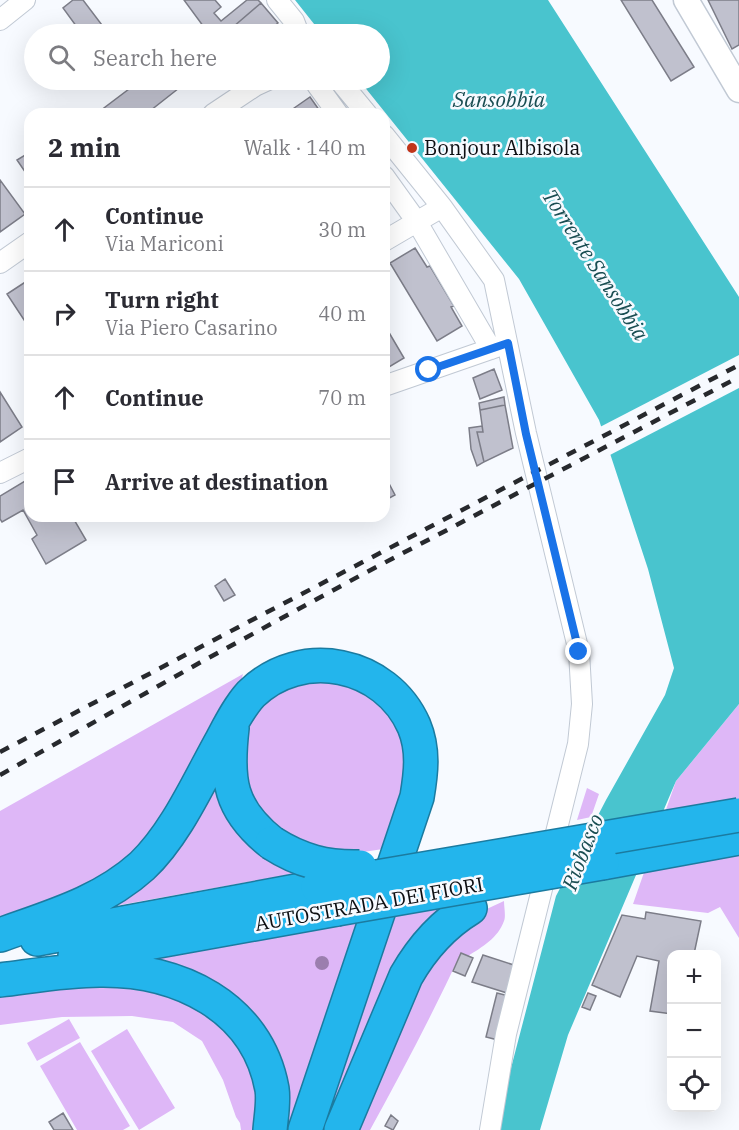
<!DOCTYPE html>
<meta charset="utf-8">
<style>
:root{--surface:#fff;--page:#f2f2f3;--text:#2b2b33;--muted:#7c7c81;--line:#e1e1e2}
body{margin:0;font-family:"IBM Plex Serif",serif;background:var(--page);color:var(--text)}
.controls{position:absolute;right:18px;bottom:18px;display:grid;overflow:hidden;border-radius:12px;box-shadow:0 6px 24px #0002}
.controls button{width:54px;height:54px;display:grid;place-items:center;padding:0;border:0;border-bottom:2px solid var(--line);background:var(--surface);color:var(--text);font:30px sans-serif}
.stop{position:absolute;width:18px;height:18px;margin:-14px;border:4px solid #1a73e8;border-radius:50%;background:#fff}
.stop.end{background:#1a73e8;border-color:#fff;box-shadow:0 2px 6px #0008}
.list{margin:0;padding:0;list-style:none}
h2{display:flex;justify-content:space-between;align-items:center;height:78px;margin:0;padding:0 24px;font-size:26px}
h2 small{font-size:20px;font-weight:400;color:var(--muted)}
.list li{display:grid;grid-template-columns:39px 1fr auto;gap:18px;align-items:center;box-sizing:border-box;height:84px;padding:0 24px;border-top:2px solid var(--line)}
.list b{display:block;font-size:22px;white-space:nowrap}
.list p{margin:0;font-size:20px;white-space:nowrap;color:var(--muted)}
.list em{font-size:20px;font-style:normal;color:var(--muted)}
.icon{flex:none;width:33px;height:33px;fill:none;stroke:currentColor;stroke-width:2;stroke-linecap:round;stroke-linejoin:round}
.map{position:relative;flex:none;width:739px;height:1130px;overflow:hidden}
.search{position:absolute;background:var(--surface);box-shadow:0 6px 24px #0002;left:24px;top:24px;width:366px;height:66px;display:flex;align-items:center;gap:15px;box-sizing:border-box;padding:0 21px;border-radius:33px;color:var(--muted);font-size:22px}
.panel{position:absolute;background:var(--surface);box-shadow:0 6px 24px #0002;left:24px;top:108px;width:366px;height:414px;border-radius:18px}
.map>svg:first-child{display:block}
.green{fill:#deb7f7}
.water{fill:#49c4ce}
.pier{fill:#f7faff}
.building{fill:#c0c1ce;stroke:#7c7d88;stroke-width:1.5}
.lines{fill:none;stroke-linecap:round;stroke-linejoin:round}
.minor-casing{stroke:#c1c9d4;stroke-width:22}
.tertiary-casing{stroke:#c1c9d4;stroke-width:27}
.motorway-casing{stroke:#1b7ba0;stroke-width:36}
.minor{stroke:#fff;stroke-width:20}
.tertiary{stroke:#fff;stroke-width:24}
.motorway{stroke:#23b5ec;stroke-width:33}
.rail{stroke:#27292d;stroke-width:4.5;stroke-dasharray:10 10;stroke-linecap:butt}
.motorway-bridge-casing{stroke:#1b7ba0;stroke-width:36;stroke-linecap:butt}
.motorway-bridge{stroke:#23b5ec;stroke-width:33}
.tree{fill:#9b7eae}
.route{stroke:#1a73e8;stroke-width:8}
.poi-dot{fill:#c1361b;stroke:#f7faff;stroke-width:2}
.labels{text-anchor:middle;stroke-width:5;stroke-linejoin:round;paint-order:stroke}
.poi-label{font-size:20px;fill:#0c0e12;stroke:#f7faff;text-anchor:start}
.street-label{font-size:20px;fill:#0c0e12;stroke:#f7faff}
.water-label{font-size:21px;font-style:italic;fill:#194d52;stroke:#f7faff}
</style>
<div class="map">
<svg width="739" height="1130" viewBox="0 0 739 1130">
<rect width="100%" height="100%" fill="#f7faff"/>
<path class="green" d="M243,674L239,689L142,851L53,905L0,917V811Z
M354,677C364,688 393,713 399,724C419,759 394,814 383,849L350,854L313,851L263,823L237,757L241,732L275,686Z
M739,704V938L720,907L708,913L633,904L676,781Z
M213,771L298,873L98,909Z
M587,788L599,794L591,817L577,820Z
M456,899L330,1130H315L391,916Z
M504,901C504,907 506,916 504,921C498,938 482,947 468,956L461,953C433,1013 402,1072 370,1130H350L421,964L476,914Z
M362,917L290,1130H281L283,1081L145,961L143,955Z
M88,975L219,1008L259,1072L258,1130H241L240,1123L236,1117L223,1080L202,1041L173,1022L132,1016L62,1017L0,1025V987Z
M69,1019L80,1038L37,1061L27,1043Z
M127,1029L175,1108L139,1130L91,1051Z
M80,1042L130,1126L123,1130H77L40,1066Z"/>
<path class="water" d="M295,0H548L739,297V704L676,781L568,1035L540,1130H498L499,1114L556,896L606,800L665,695L674,668L648,569L599,420L519,279L359,80H380V34H322Z"/>
<path class="pier" d="M739,355V388L608,456L598,428Z"/>
<path class="building" d="M73,0H83L108,33L82,34L63,8Z
M184,0H215L221,7L214,13L221,21L247,0H258L261,3L226,33L228,34H209Z
M621,0H652L694,67L671,81Z
M708,0H739V45L732,49Z
M261,3L278,23L264,34H228L226,33Z
M141,80H186L188,81L146,114H96Z
M310,97L322,114H288L287,113Z
M30,152V179L17,160Z
M0,180L25,214L0,232Z
M415,248L427,267L430,266L454,306L451,307L462,326L437,341L390,263Z
M30,279V329L7,294Z
M384,324L404,358L384,370Z
M494,369L502,390L480,399L473,378Z
M0,392L22,427L0,442Z
M504,397L505,405L480,410L479,403Z
M505,405L513,448L484,462L477,432H483L480,410Z
M482,426L483,432H477L484,462L477,466L471,449L469,428Z
M384,474L395,495L384,501Z
M30,478V516H63L64,518L72,516L86,540L46,564L32,539L37,535L23,510L2,522L0,519V496Z
M225,579L235,595L224,601L215,586Z
M646,912L701,921L694,954H672V1014L650,1011L659,961L637,956L620,997L592,985L622,915L645,919Z
M461,953L473,958L465,976L453,971Z
M483,955L517,966L507,993L472,982Z
M497,993L509,996L498,1040L486,1037Z
M588,993L596,996L590,1010L582,1007Z
M63,1113L73,1130H54L49,1122Z
M391,1115L398,1121L393,1130L385,1126Z"/>
<g class="lines">
<g class="minor-casing">
<path id="minor" d="M277,0L294,21L299,34
M0,20L25,0
M339,80L367,114
M317,85L338,114
M213,114L255,86L268,80
M384,135L442,207L494,280L526,433L579,652L582,704L578,744L506,1034L490,1130
M384,176L417,222L491,349
M384,241L442,207
M0,263L30,242
M384,386L502,345
M0,473L30,458"/>
</g>
<g class="tertiary-casing">
<path id="tertiary" d="M686,0L739,90"/>
</g>
<g class="motorway-casing">
<path id="motorway" d="M232,728C226,780 229,809 272,843
M602,863L739,838
M0,935C50,917 101,903 142,866C176,834 199,781 222,740C230,725 239,707 251,694C301,645 386,662 414,726C424,750 421,773 417,797L305,1130
M37,939L318,887
M75,956L337,909
M0,980C33,976 67,970 100,970C178,969 257,1006 272,1089C274,1102 271,1117 270,1130
M341,1130L406,976C422,948 442,925 470,908"/>
</g>
<use href="#minor" class="minor"/>
<use href="#tertiary" class="tertiary"/>
<use href="#motorway" class="motorway"/>
<path class="rail" d="M0,752L739,365
M0,775L201,662L363,574L739,377"/>
<g class="motorway-bridge-casing">
<path id="motorway-bridge" d="M272,843C300,861 327,868 360,867
M318,887L739,815
M337,909L602,863"/>
</g>
<use href="#motorway-bridge" class="motorway-bridge"/>
</g>
<circle class="tree" cx="322" cy="963" r="7"/>
<g class="lines">
<path class="route" d="M429,370L508,343L526,434L579,652"/>
</g>
<circle class="poi-dot" cx="412" cy="148" r="6"/>
<g class="labels">
<g class="poi-label">
<text x="424" y="155">Bonjour Albisola</text>
</g>
<g class="street-label">
<text transform="translate(369 904) rotate(-10)" y="7">AUTOSTRADA DEI FIORI</text>
</g>
<g class="water-label">
<text x="499" y="107">Sansobbia</text>
<text transform="translate(595 265) rotate(57)" y="7">Torrente Sansobbia</text>
<text transform="translate(583 852) rotate(-69)" y="7">Riobasco</text>
</g>
</g>
</svg>
<div class="controls">
<button>+</button>
<button>−</button>
<button><svg class="icon" aria-label="locate" viewBox="0 0 24 24"><circle cx="12" cy="12" r="6"/><path d="M12 2v4M12 18v4M2 12h4M18 12h4"/></svg></button>
</div>
<div class="stop" style="left:429px;top:370px"></div>
<div class="stop end" style="left:579px;top:652px"></div>
<div class="search"><svg class="icon" aria-label="search" viewBox="0 0 24 24"><circle cx="10" cy="10" r="6"/><path d="M15 15l6 6"/></svg>Search here</div>
<section class="panel">
<h2>2 min<small>Walk · 140 m</small></h2>
<ul class="list">
<li><svg class="icon" aria-label="ahead" viewBox="0 0 24 24"><path d="M12 20V5M6 11l6-6 6 6"/></svg><div><b>Continue</b><p>Via Mariconi</p></div><em>30 m</em></li>
<li><svg class="icon" aria-label="right" viewBox="0 0 24 24"><path d="M7 20v-9h11M14 6l5 5-5 5"/></svg><div><b>Turn right</b><p>Via Piero Casarino</p></div><em>40 m</em></li>
<li><svg class="icon" aria-label="ahead" viewBox="0 0 24 24"><path d="M12 20V5M6 11l6-6 6 6"/></svg><div><b>Continue</b></div><em>70 m</em></li>
<li><svg class="icon" aria-label="arrive" viewBox="0 0 24 24"><path d="M6 21V4h12l-3 4 3 4H6"/></svg><div><b>Arrive at destination</b></div></li>
</ul>
</section>
</div>
